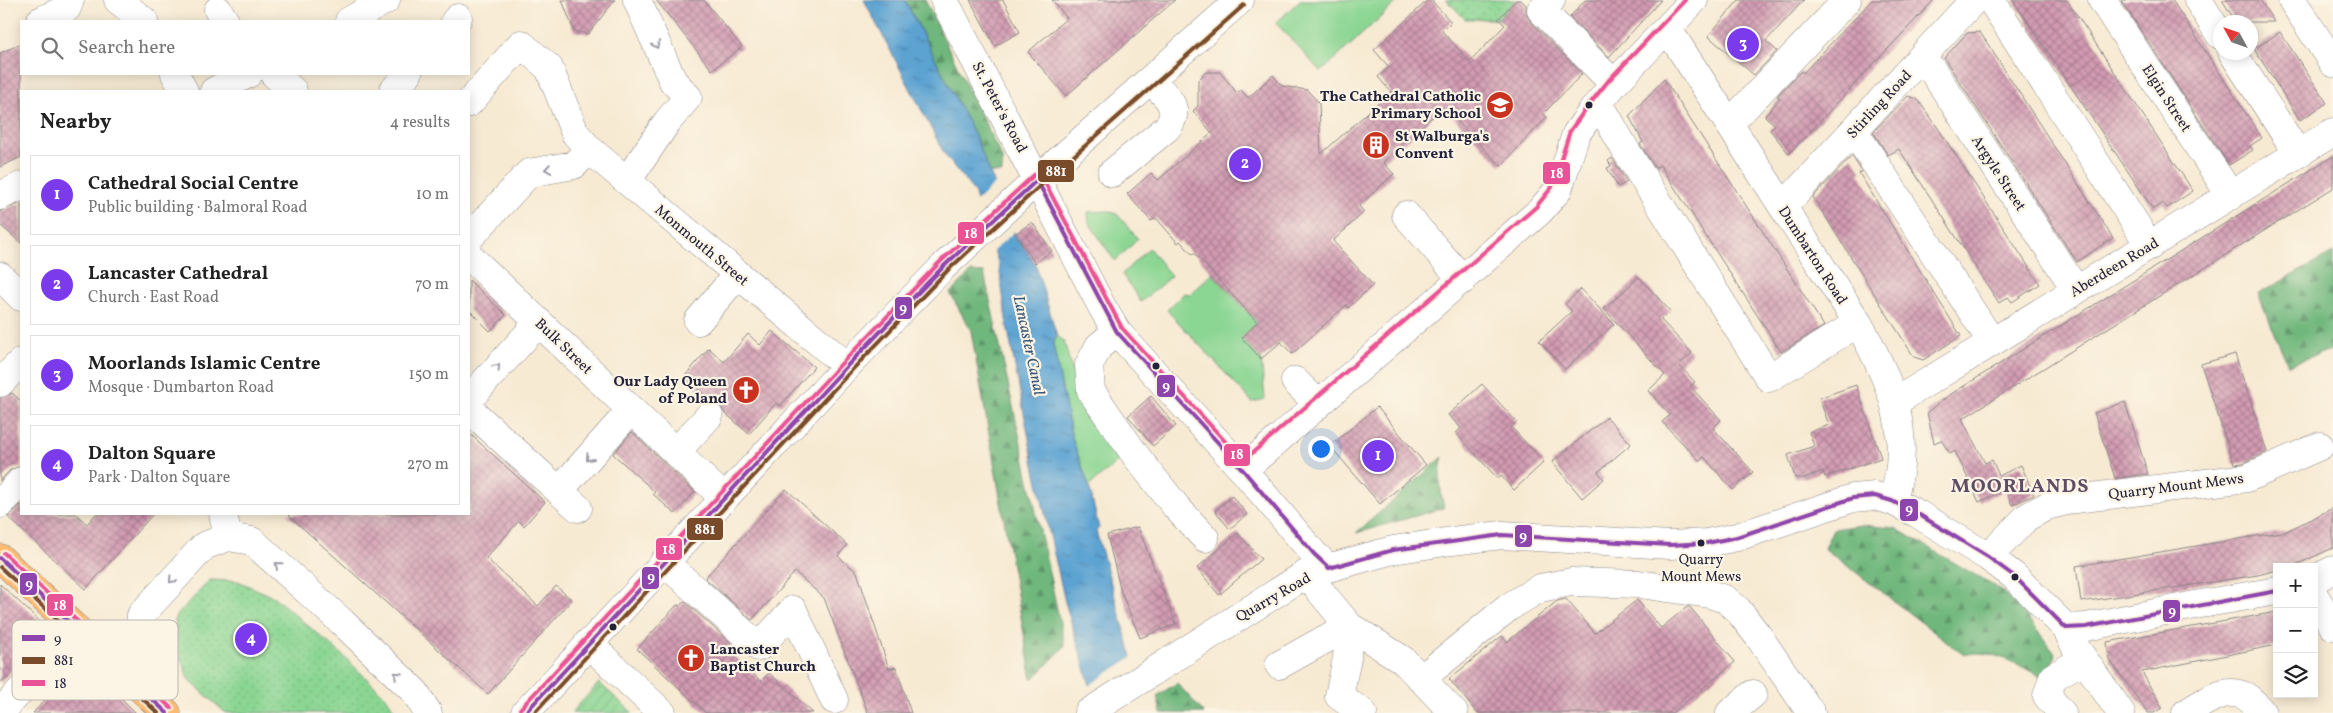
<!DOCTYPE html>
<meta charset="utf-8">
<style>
:root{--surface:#fff;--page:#f2f2f2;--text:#222;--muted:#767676;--line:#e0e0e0;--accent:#7c3aed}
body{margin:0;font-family:Vollkorn,serif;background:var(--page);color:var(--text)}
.controls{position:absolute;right:15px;bottom:15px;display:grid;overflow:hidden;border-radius:0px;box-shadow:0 2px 12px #0003}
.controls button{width:45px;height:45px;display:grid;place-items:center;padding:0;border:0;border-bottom:1px solid var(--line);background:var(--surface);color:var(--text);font:25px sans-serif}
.compass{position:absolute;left:2213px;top:15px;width:45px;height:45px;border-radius:50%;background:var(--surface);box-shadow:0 2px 12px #0003;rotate:310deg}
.you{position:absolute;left:1320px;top:448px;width:18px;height:18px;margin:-12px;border:4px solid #fff;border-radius:50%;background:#1a73e8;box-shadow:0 0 0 8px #1a73e833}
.badge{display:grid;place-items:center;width:32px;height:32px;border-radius:50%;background:var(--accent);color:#fff;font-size:16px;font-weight:700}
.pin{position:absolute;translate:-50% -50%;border:2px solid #fff;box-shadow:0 1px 5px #0006}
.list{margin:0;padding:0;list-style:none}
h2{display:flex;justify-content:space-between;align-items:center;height:65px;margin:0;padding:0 20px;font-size:21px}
h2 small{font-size:16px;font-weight:400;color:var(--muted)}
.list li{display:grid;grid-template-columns:32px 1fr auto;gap:15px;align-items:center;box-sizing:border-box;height:80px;margin:0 10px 10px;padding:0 10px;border:1px solid var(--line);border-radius:0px}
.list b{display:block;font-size:19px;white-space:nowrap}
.list p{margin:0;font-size:16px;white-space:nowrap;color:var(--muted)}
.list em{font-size:16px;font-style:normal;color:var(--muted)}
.icon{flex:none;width:28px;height:28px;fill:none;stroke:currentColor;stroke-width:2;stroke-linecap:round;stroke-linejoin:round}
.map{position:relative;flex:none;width:2333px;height:713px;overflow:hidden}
.search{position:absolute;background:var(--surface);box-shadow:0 2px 12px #0003;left:20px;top:20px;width:450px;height:55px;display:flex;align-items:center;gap:12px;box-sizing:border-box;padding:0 18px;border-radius:0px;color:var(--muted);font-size:19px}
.panel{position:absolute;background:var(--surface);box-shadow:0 2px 12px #0003;left:20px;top:90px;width:450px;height:425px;border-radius:0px}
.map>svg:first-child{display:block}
.grass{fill:#8bd693;stroke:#567c67}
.forest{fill:url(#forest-firs);stroke:#496c5c}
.park{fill:url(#park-dots);stroke:#567c67}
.garden{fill:url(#garden-furrows);stroke:#567c67}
.water{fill:url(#water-ripples);stroke:#3f6286}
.pier{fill:#f7ead3}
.building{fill:url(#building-cross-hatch)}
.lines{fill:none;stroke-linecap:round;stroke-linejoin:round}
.minor-casing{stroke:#8c8687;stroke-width:29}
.major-casing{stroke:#8c8687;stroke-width:29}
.minor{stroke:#fff;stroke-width:28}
.major{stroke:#ffbb71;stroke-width:28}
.bus-1-casing{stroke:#fcf5e5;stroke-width:8}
.bus-2-casing{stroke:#fcf5e5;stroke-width:8}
.bus-3-casing{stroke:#fcf5e5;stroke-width:8}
.bus-1{stroke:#8e44ad;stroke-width:4}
.bus-2{stroke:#7a4b2a;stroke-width:4}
.bus-3{stroke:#ea5297;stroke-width:4}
.oneway{stroke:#9c9ca7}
.bus-dot{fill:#22223b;stroke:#fcf5e5;stroke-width:2}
.labels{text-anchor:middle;stroke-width:4.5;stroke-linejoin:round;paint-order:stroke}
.bus-label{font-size:14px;fill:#22223b;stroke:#fcf5e5}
.poi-label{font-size:15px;font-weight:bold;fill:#22223b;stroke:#fcf5e5;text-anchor:end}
.street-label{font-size:15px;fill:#22223b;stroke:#fcf5e5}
.water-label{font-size:16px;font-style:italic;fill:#395677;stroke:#fcf5e5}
.district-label{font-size:20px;font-weight:bold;letter-spacing:1px;fill:#604c65;stroke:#fcf5e5}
.key{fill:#fcf5e5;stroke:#bbb6b2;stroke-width:1}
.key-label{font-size:14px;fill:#22223b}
.line-badge{stroke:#fcf5e5;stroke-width:2}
.badge-label{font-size:14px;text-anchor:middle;font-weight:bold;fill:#fff}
</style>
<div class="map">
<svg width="2333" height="713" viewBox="0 0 2333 713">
<defs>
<pattern id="forest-firs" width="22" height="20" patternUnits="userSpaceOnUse" patternTransform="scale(1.25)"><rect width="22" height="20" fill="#70b77d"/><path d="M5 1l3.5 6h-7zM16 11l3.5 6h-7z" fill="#5c9468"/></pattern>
<pattern id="park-dots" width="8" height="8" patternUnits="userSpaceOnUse" patternTransform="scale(1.25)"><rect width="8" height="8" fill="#8bd693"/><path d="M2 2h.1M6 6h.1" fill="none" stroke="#78b780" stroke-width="1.8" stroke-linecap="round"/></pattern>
<pattern id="garden-furrows" width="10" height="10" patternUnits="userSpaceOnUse" patternTransform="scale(1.25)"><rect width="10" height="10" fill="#8bd693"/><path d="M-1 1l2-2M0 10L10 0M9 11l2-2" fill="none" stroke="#78b780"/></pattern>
<pattern id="water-ripples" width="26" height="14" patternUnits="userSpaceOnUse" patternTransform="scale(1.25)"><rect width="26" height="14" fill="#5ca3d2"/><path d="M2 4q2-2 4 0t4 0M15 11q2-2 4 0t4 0" fill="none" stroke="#4c84ac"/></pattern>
<pattern id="building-cross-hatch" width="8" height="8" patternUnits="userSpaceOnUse" patternTransform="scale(1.25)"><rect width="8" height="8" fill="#d29bb2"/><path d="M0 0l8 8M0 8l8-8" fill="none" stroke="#aa7e92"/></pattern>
</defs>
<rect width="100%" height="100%" fill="#fcf5e5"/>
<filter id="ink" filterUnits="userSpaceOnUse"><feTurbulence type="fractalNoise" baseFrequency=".02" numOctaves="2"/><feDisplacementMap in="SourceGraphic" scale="10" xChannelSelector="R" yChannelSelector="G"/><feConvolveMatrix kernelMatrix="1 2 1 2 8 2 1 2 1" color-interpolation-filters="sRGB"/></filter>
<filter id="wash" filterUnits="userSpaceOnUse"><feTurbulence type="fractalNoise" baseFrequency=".0096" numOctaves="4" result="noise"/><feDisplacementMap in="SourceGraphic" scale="20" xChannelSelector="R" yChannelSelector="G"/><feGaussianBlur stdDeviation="1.12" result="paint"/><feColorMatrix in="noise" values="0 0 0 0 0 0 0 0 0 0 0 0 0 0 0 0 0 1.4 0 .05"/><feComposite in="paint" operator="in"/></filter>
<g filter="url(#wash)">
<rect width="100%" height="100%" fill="#f7ead3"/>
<path class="grass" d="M1300,0H1398V1L1321,72L1276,23Z
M1110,211L1118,215L1138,239L1115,261L1089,223L1088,212Z
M1149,248L1171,276L1141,302L1122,274Z
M1212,273L1257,322L1243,339L1261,359L1265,399L1252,402L1167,310L1184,293L1190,294Z
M1057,336L1064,341L1083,411L1122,458L1089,486L1072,438L1053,344Z"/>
<path class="forest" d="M905,0H925L1002,158V173H990L975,136Z
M2333,253V349L2288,365L2258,294Z
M971,272L984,273L1065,646L1032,680L971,331L950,293Z
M1443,457C1438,473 1440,491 1444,508L1356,533Z
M1861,525L1895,528L2001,590L2025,614L2056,655L2044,678C2019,666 1992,647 1964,655L1824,548L1833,529Z
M1177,683L1204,713H1161L1157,696Z"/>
<path class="park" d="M1446,0H1516L1498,19H1465Z
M210,580L238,581L274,597L338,651L386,697L396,713H226L189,680L177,648L175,617Z"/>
<path class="garden" d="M599,683L633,713H571Z"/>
<path class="water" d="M864,0H905L975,136L1015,234L1035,263L1057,336L1053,344L1072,438L1089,486L1099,528L1096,531L1132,657L1128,669L1096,705L1065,602L1034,465L1007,325L999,265L974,192L945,155Z"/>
<path class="pier" d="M997,182L1016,230L992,252L975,202Z
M1132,657L1131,669L1138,713H1095L1087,687Z"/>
<g id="blocks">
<path class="building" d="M562,0H615L588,34L574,31Z
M656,0H704L742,47L712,70Z
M970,0H1003L1020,32L995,46Z
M1052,0H1175L1066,96L1028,52L1067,18Z
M1428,0H1431L1451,22L1442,31L1470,62L1505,25L1498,19L1516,0H1521L1526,5V13L1530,21L1582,74L1543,114L1547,117L1501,166L1443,107L1383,162L1394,174L1359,206L1364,212L1333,241L1373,285L1348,308L1346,305L1292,354L1281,342L1261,359L1242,338L1257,322L1194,253L1192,254L1180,241L1178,243L1156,218L1151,221L1127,194L1151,173L1158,180L1212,133L1193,111L1198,106V80L1206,72H1220L1237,93L1241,90L1248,98L1273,75L1282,86L1307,90L1319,103L1321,154L1391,92L1378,77L1389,67L1374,50Z
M1585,0H1661L1609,57L1570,17Z
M1739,0H1804L1766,41L1777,51L1754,75L1708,36Z
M1872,0H1934L1789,154L1770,130L1775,125L1765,116L1780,98L1777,96L1801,71L1803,73Z
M2013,0H2067L2193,191L2167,208L2163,203L2153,209Z
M2121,0H2172L2262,138L2250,146L2253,150L2229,165Z
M2222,0H2260L2274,22H2236Z
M1980,32L2113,238L2077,262L1944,58L1967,33Z
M2280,32L2327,103L2300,120L2254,49Z
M21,44V157L0,167V53Z
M1664,79L1824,326L1781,352L1660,165L1655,168L1640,144L1643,142L1629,116Z
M1908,96L1917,99L1934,122L2040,284L2012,302L2008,297L1999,303L1899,149L1888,155L1873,132Z
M1852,156L1862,172L1859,173L1961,336L1923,360L1914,357L1813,197Z
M2333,156V188L1962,419L1985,463L1992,460L2001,480L1999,476L2021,465L2034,495L2012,505L2005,490L1979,502L1955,451L1950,454L1941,440L1934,443L1927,412L1948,396Z
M1612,158L1627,182L1618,187L1607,168L1611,166L1608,161Z
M21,203V243L0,225V211Z
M1032,222L1052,251L1035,263L1015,234Z
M1639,277L1670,311L1661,320L1692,353L1679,365L1695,382L1690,386L1721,420L1713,428L1753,472L1733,490L1704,457L1700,461L1662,422L1670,415L1648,391L1665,375L1604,309Z
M469,280L506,315L490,331L469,310Z
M1581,289L1614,324L1565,369L1539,341L1572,311L1565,304Z
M772,331L814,367L780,406L776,403L749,434L724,412L719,404L712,401L684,377L709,348L724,362L748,334L760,345Z
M2235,354L2267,452L2243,463L2234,464L2201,364Z
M1482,384L1517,422L1511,427L1544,462L1514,490L1501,476L1498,479L1456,433L1461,428L1448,415Z
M1856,385L1881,458L1825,477L1823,471L1804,478H1795L1788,455L1814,446L1809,432L1829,425L1819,398Z
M12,393L21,401V466L10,470L0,481V398Z
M1151,396L1176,426L1153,446L1128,416Z
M2125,402L2148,474L2115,478L2094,413Z
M1377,407L1426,465L1380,504L1330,446Z
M1607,417L1631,444L1598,472L1604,479L1582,498L1552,462Z
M632,432L695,492L675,514L653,494L655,492L613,454Z
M469,433L545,502L524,526L519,521L486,558L538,606L556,586L572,600L488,694L287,514H469Z
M786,489L847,545L838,556L857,572L889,669L896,667L911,713H868L824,598L795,572L752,620L705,578Z
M1232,496L1247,514L1230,529L1215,511Z
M21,504V514H76L87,524L96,514H153L86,589L8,517Z
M2333,508V548L2291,567H2277V570L2258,575L2081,602L2076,566L2287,531Z
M1138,527L1176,624L1140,638L1121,592L1107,535Z
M1238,533L1261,559L1219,595L1197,568Z
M0,584L48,629L0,683Z
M1566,599L1595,633L1637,600L1661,628L1687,607H1690L1735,662L1672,713H1477L1449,679L1502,636L1507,642L1557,601Z
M684,601L731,643L726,649L761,681L769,673L813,713H706L637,649L677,605L680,606Z
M2277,612V645L2142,672L2162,708L2154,713H2148L2109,659L2107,642Z
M80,662L111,688L136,713H33Z"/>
</g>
</g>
<g filter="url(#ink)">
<use href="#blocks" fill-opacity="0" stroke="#8c8687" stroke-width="1"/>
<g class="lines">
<g class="minor-casing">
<path id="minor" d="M118,0L144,21
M944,0L1102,307L1117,332L1243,470L1314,554L1329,568
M1551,0L1541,10L1614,84
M1991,0L2150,246
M2102,0L2231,196
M2198,0L2220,35
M2292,0L2333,63
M218,10L225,21
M40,21L67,8L70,0
M349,21L386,0
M455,21L458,18
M1667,28L1858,323C1890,379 1915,436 1892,501
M2232,52L2298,154
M1923,56L2076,290
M175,74L184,91
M274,74L293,91
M214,91L248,74
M393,91L408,74
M469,103L521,44L549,68L575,133L589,149L847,366
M1599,103L1625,149L1769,378L1858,323
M1729,124L1847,0
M1854,131L1992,342
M1112,173L1167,128C1183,107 1165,95 1150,80
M627,181L667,122L688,97L673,81L637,0
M0,196L21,186
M1783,207L1974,0
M1406,215L1463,280
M469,238L529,173L574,165L589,149
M469,256L724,498
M0,276L21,297
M698,321L737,275
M1117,332L1099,346L1089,365L1091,391L1136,456L1177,508L1205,538
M1295,381L1318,404
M0,383L21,362
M469,399L539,322
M1895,402L2333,132
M469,409L559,491L631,410
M676,452L709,416
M1243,470L1540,211L1558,190L1576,134L1593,110L1614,84L1694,0
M559,491L578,508
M0,504L21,481
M223,514L228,537
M1988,557L2027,517L2047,506L2075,499L2247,478L2320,446
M664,562L759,647L793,610L834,700
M1306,574L1349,626L1403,660L1454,713
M2314,582L2319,577L2333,570
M2314,595L2333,626
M1349,626L1347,658L1339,696L1363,713
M2066,628L2086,627L2195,605L2277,591
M588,643L662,713
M1279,665L1349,626
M1422,678L1509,607L1540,588L1571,582L1639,584L1709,594L1725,599L1738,610L1759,637L1811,713
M161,707L146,670L139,646L141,615L204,546L228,537L252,541L342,622L415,692L428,713
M0,713L77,629
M525,713L847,366L944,266L1037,180L1240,0
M1088,713L1306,574L1393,550L1452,541L1502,535L1670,545L1707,543L1737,537L1853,498L1875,496L1892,501L1918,514L1988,557L2014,576L2066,628L2076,648L2121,713
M1730,713L1753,694
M2062,713L2047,696L2053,677L2083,660
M2186,713C2214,696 2239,678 2262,713"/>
</g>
<g class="major-casing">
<path id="major" d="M0,558L167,713"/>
</g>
<use href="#minor" class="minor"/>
<use href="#major" class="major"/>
<g class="bus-1-casing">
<path id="bus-1" d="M1037,180L1117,332L1243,470L1314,554L1329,568
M0,558L167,713
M1329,568L1393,550L1502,535L1670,545L1707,543L1737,537L1853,498L1875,496L1892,501L1918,514L1988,557L2014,576L2066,628
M2066,628L2086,627L2277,591
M525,713L847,366L944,266L1037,180"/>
</g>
<g class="bus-2-casing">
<path id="bus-2" d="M0,567L158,713
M534,713L852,370L948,270L1041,185L1244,5"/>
</g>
<g class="bus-3-casing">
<path id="bus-3" d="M4,553L171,708
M520,709L843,362L940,262L1034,175L1038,174L1042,177L1122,328L1243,461L1536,207L1552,187L1570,131L1588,106L1609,80L1685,0"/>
</g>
<use href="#bus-1" class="bus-1"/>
<use href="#bus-2" class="bus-2"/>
<use href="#bus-3" class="bus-3"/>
</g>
<defs><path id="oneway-chevron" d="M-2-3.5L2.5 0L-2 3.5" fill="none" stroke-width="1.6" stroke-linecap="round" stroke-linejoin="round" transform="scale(1.25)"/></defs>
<g class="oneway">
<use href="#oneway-chevron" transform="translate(656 45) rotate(67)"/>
<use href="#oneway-chevron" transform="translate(548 169) rotate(171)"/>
<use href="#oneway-chevron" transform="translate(497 367) rotate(-48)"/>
<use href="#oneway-chevron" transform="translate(589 458) rotate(132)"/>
<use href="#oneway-chevron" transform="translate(278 565) rotate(-139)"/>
<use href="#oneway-chevron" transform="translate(172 580) rotate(132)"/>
<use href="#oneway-chevron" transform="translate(397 675) rotate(-136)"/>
</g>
</g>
<defs>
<g id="school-disc" transform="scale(1.4375)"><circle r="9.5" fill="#c8321e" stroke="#fcf5e5"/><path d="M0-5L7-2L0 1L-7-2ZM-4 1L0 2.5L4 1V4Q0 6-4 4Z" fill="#fff"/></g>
<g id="building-disc" transform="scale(1.4375)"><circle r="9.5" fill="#c8321e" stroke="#fcf5e5"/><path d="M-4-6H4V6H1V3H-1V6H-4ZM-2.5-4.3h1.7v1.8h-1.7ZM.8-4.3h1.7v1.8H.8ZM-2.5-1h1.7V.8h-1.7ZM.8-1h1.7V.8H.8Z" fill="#fff"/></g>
<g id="church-disc" transform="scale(1.4375)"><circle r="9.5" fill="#c8321e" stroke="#fcf5e5"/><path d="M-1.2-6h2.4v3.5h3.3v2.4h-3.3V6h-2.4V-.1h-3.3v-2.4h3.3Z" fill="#fff"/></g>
</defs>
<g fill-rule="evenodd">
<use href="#school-disc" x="1500" y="105"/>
<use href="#building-disc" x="1376" y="145"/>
<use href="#church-disc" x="746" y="390"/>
<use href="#church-disc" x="691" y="658"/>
</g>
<g class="bus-dot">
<circle cx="1589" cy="105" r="4.5"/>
<circle cx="1156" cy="366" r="4.5"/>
<circle cx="1701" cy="543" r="4.5"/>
<circle cx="2015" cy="577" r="4.5"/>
<circle cx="613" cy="627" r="4.5"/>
</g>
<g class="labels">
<g class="bus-label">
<text x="1701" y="564">Quarry<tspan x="1701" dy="17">Mount Mews</tspan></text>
</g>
<g class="poi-label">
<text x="1481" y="101">The Cathedral Catholic<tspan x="1481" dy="17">Primary School</tspan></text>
<text x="1395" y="141" text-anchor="start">St Walburga's<tspan x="1395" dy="17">Convent</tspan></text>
<text x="727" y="386">Our Lady Queen<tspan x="727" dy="17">of Poland</tspan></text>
<text x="710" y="654" text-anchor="start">Lancaster<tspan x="710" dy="17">Baptist Church</tspan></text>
</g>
<g class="street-label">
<text transform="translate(2167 98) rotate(57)" y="5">Elgin Street</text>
<text transform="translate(1879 104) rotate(-47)" y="5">Stirling Road</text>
<text transform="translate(1000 107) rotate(62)" y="5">St. Peter's Road</text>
<text transform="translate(1999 173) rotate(57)" y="5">Argyle Street</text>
<text transform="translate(702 245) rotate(40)" y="5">Monmouth Street</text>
<text transform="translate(1813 255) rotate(57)" y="5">Dumbarton Road</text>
<text transform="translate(2114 267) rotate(-31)" y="5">Aberdeen Road</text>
<text transform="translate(564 346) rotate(44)" y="5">Bulk Street</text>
<text transform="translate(2176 486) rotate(-7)" y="5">Quarry Mount Mews</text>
<text transform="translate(1273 597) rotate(-30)" y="5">Quarry Road</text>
</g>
<g class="water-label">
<text transform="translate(1030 345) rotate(78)" y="6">Lancaster Canal</text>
</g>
<g class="district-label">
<text x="2020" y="492">MOORLANDS</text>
</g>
</g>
<rect x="12" y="620" width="166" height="80" rx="8" class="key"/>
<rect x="22" y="635" width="23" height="6" fill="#8e44ad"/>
<rect x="22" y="657" width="23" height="7" fill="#7a4b2a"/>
<rect x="22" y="680" width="23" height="6" fill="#ea5297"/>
<g class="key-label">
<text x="54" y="643">9</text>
<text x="54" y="665">881</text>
<text x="54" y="688">18</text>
</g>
<g class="line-badge">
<rect x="1037" y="159" width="38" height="24" rx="5" fill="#7a4b2a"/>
<rect x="1542" y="161" width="29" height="24" rx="5" fill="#ea5297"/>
<rect x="957" y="221" width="28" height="24" rx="5" fill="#ea5297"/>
<rect x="894" y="296" width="19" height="24" rx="5" fill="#8e44ad"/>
<rect x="1156" y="374" width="20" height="24" rx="5" fill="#8e44ad"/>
<rect x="1223" y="443" width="28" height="24" rx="5" fill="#ea5297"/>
<rect x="1899" y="498" width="20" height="24" rx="5" fill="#8e44ad"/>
<rect x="686" y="517" width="38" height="24" rx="5" fill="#7a4b2a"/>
<rect x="1514" y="524" width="19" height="24" rx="5" fill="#8e44ad"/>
<rect x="655" y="537" width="28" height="24" rx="5" fill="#ea5297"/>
<rect x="641" y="566" width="19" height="24" rx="5" fill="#8e44ad"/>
<rect x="19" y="572" width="19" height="24" rx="5" fill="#8e44ad"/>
<rect x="46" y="593" width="28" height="24" rx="5" fill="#ea5297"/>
<rect x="2162" y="599" width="19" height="24" rx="5" fill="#8e44ad"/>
</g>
<g class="badge-label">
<text x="1056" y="176">881</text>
<text x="1557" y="178">18</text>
<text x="971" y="238">18</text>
<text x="903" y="313">9</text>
<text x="1166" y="391">9</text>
<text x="1237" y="459">18</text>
<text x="1909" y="514">9</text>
<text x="705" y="534">881</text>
<text x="1523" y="541">9</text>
<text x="669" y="554">18</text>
<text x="651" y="582">9</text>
<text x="29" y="589">9</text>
<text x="60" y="610">18</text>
<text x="2172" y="616">9</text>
</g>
</svg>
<div class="controls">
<button>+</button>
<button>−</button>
<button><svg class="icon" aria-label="layers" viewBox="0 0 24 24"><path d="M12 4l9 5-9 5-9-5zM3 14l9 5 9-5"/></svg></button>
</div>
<svg class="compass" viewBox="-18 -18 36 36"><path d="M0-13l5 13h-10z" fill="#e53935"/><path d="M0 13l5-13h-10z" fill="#767676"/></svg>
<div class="you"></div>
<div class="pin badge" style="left:1378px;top:456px">1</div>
<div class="pin badge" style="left:1245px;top:164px">2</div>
<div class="pin badge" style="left:1743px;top:44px">3</div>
<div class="pin badge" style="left:251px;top:639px">4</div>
<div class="search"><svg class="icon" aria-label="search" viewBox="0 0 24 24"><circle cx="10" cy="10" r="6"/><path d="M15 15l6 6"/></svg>Search here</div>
<section class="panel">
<h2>Nearby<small>4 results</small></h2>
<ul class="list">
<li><span class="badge">1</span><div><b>Cathedral Social Centre</b><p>Public building · Balmoral Road</p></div><em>10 m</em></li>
<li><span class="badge">2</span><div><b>Lancaster Cathedral</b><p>Church · East Road</p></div><em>70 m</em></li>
<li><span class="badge">3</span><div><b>Moorlands Islamic Centre</b><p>Mosque · Dumbarton Road</p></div><em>150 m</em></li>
<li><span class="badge">4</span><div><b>Dalton Square</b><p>Park · Dalton Square</p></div><em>270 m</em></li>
</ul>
</section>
</div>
